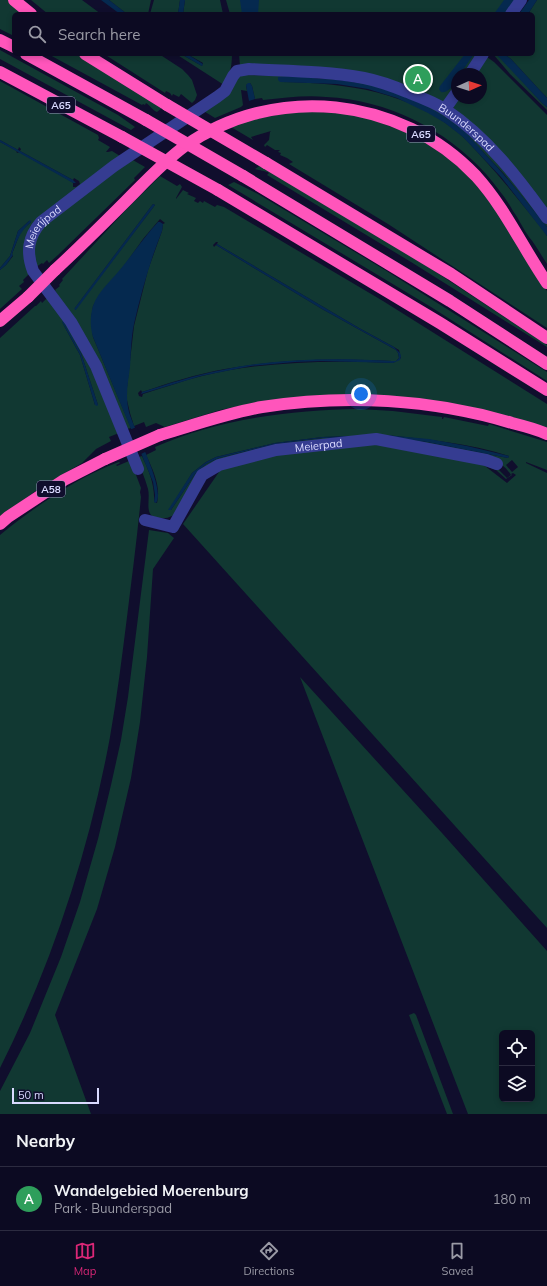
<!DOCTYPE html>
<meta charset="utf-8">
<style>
:root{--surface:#0c0a22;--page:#15132a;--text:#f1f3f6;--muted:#9a9aa5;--line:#2c2b40;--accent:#db2777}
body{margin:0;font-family:Mulish,sans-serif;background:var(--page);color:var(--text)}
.controls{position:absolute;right:12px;bottom:12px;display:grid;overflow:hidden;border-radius:6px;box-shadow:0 2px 6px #0003}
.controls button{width:36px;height:36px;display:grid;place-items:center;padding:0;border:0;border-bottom:1px solid var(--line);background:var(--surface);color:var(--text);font:20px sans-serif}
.compass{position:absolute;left:451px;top:68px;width:36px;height:36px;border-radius:50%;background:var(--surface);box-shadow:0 2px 6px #0003;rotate:87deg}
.scale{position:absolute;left:12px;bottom:10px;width:87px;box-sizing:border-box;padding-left:4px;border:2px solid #dadaff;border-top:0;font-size:11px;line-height:14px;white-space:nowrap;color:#dadaff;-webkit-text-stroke:3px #100e2d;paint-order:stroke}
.you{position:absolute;left:361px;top:394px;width:14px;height:14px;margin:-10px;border:3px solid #fff;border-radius:50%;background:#1a73e8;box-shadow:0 0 0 6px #1a73e833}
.badge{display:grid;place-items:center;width:26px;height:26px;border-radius:50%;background:var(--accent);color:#fff;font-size:13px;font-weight:700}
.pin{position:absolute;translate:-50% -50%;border:2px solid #fff;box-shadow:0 1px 4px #0006}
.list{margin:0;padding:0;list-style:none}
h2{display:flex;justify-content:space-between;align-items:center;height:52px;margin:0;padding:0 16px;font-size:17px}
h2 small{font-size:13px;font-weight:400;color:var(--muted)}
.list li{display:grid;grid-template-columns:26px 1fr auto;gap:12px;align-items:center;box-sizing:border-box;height:64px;padding:0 16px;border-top:1px solid var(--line)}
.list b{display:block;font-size:15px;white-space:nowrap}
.list p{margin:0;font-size:13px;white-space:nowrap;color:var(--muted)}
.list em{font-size:13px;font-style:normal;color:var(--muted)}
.icon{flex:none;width:22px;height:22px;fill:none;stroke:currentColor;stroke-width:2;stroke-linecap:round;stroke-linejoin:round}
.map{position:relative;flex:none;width:547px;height:1114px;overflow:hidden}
.search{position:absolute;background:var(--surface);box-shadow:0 2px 6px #0003;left:12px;right:12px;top:12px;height:44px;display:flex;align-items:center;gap:10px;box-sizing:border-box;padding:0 14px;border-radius:6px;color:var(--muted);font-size:15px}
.sheet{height:116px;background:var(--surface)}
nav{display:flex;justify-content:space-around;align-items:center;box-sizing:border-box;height:56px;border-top:1px solid var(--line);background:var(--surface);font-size:11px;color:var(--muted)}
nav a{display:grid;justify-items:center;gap:2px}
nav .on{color:var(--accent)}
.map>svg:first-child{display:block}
.green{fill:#113832;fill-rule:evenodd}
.water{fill:#05294f}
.pier{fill:#100e2d}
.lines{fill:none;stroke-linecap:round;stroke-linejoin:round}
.minor{stroke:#353c91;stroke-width:12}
.highway{stroke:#f5b;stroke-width:12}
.highway-bridge{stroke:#f5b;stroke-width:12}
.labels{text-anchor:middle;stroke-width:4;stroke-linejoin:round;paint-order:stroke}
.shield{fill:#100e2d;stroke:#9d9dc0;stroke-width:1}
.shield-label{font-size:10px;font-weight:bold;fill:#dadaff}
.street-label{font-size:11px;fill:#dadaff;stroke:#100e2d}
</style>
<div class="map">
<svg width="547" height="1114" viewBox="0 0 547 1114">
<rect width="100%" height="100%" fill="#100e2d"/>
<path class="green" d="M0,0H10L27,14H14V36L0,29Z
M31,0H82L101,14H48Z
M109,0H151L148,14H127Z
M154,0H180L178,14H150Z
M185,0H220L223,14H183Z
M226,0H517L507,14H230Z
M537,0H547V98L511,59L504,54H533V14H528Z
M0,50L118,115L135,127L131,130L0,59Z
M48,54H80L162,108L157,112C152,110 151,106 146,103L145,105L143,104L142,105Z
M104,54H159L182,69L188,75L192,80L197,95L195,100L192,103L181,94L179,97L173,94L172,96L170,93L166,91L165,93Z
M176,54H181L202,66L203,63L187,54H232C232,66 230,75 224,85Z
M239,54H479L465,74H457V86L445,103L430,97L240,66Z
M493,54H496L502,59L542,103L547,107V110L510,74Z
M487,57L494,62L547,115V212L454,110L453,105L457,98H481V74H473Z
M241,75L332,76L422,101L473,135L547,222V227L504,174L466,134L449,120L430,109L410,98L330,79L278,77L282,82C347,83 411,91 462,136C469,142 474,149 481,156C503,180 523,205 543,230L547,236V264C541,255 535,244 529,237C523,229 519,219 513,211C506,198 496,186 486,174C446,129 387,100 326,97C305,95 284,98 263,100L262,98L255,99L252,86L250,83L246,85L247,91L241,90L243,105L241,107L215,118L202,110Z
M0,81L98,135L99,138L98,140L110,147L106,152H108L112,151L120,156L41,219L28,275L23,280L24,282L19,286L22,289L0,309V270L6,265L13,256L12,254L21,231L31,222L29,221L18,231L10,256L0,268V142L17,151L16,152L18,153L19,152L72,182L73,183V187H76L80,184L79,181L74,178L73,180L20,151L21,149L19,147L18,150L0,140Z
M299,111L357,114L416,136L461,167L486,195L547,291V328L388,224L289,164L293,162L287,158L280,155L281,153L278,152L280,150H275L267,145L265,147L264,145L269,140L270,132L271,131L251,137L253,140L231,127L250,120Z
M131,159L145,167L134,178L135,180L58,255L49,263L47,260L43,264L42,263L36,267L32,249L42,227Z
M261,165L384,238L547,345V347L411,262L267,175L269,173C264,170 260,171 255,169Z
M160,176L177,186L180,184L182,187L176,198V199L183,190L189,193L187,194L196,198L194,201L198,203L200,201L203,203L204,201L215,207L217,205L224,207L383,301L547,404V428L455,404L244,405L220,410L165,427L156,423L146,427L144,422L134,426L130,413L126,396L134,326L148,270L162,231L163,224L165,223L160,219L143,239L124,266L99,296L93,306L91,319L93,337L131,428L127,429L55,290L60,286L59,285L63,280L62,279L124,212ZM153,204L155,205L75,310V308ZM216,242H218L217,244L359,328L394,347L399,350L401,358L393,363C329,360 265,361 202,376C182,381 163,388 143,394L142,397L139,396L138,393L141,390L142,392C169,383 197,374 225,369C280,359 336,358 392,361H396L399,358L398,353L396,350L322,309L216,245L214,247L213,245Z
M234,182L258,194L385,270L547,372V381L431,307L228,185Z
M47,298L75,332L119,433L109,437L111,441L96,449L82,463L41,487L0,517V338L35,306H36L41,301L42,303ZM62,322L81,353L98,405H95L80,355Z
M359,409L393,411L442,417V419H443L444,417L488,426L489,424L547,442V470L526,462V463L547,473V928L183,524L219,472L216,469V468C237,460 260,456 282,452C317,446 355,443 391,446C424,449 457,457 490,465L498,469L507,478L511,475C506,467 499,462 491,459C456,451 422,443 386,440C330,436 272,447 217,462L210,465L205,470L178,511C173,516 168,519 161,518C142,518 151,501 148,489C145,478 140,467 136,456L138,455L139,457L142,456C149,471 155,485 154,502L157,503C161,486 153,470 146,455L156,450L155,447C219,419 290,410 359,409ZM385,435C426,439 469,443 509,456L508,458L427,442L384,437L322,438L275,444L219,458L206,464L195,474L171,510H169L192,473L206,462L216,457L275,443L323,437ZM512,460L518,467L512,472L506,465ZM485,466L496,470L506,479L512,475L511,474L513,473L516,475L507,483Z
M130,459L141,488L140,492L141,497C137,538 132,577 127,617C122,657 117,697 110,737C89,851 52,964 0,1068V535C33,508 79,476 119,462L120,463L116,465L117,466L129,461Z
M149,530L168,533L174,538L153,569L147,657L140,722L131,778L115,847L97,909L55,1015L91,1114H0V1091L30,1033L61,957L80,902L98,839L111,785L121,740L128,697Z
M300,677L442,833L547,951V1114H468ZM502,1033H532V1099H502Z
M414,1013L416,1015L453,1114H447L409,1015Z"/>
<path class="water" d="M101,0H109L127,14H120Z
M180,0H185L183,14H178Z
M240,0H259L258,14H242Z
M504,0H514L504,14H494Z
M529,0H537L528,14H519Z
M181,54H187L203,64L202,66Z
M465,54H474L460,74H457C457,81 449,94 441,92L439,89L440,86Z
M496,54H504L511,59L547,98V107L542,103Z
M278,77C293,75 309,78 324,79C373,81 429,100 466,133C472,139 478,146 484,153C507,177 527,202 547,227V236L501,177L463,137L445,123L428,113L397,98L368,89L337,84L280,82L278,80Z
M248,83H250L252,86L255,99L249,101L246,85Z
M0,140L73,180L76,183H73L0,142Z
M153,204L155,205L76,310L74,309Z
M30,220L31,222C20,231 17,241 12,254L13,255L6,265L0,270V268L10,256L18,231Z
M158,222H160L163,224L162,231C150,261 141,293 134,324C131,338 131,353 130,367C128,383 125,395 129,412C134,430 166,489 156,503L154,502L155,495L153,482L93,337C90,327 90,316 93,306C98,291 113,279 123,266C135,251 145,236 158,222Z
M217,244L359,328L394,347L400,353L401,356L400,360L393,363L322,361L295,362L251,366L201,376L141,394L142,392C168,384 195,375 222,370C277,358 336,358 392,361H396L399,358L398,353L396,350L322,309L216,245Z
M63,321L81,353L98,405L97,406L95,405L80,355L62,322Z
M385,435L429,439L467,446L509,456L508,458L427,442L384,437L322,438L275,444L219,458L206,464L195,474L171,510H168L192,473L206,462L216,457L275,443L323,437Z"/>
<path class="pier" d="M137,427L147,451L139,455L129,430Z"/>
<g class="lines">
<g class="minor">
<path d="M511,14L521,0"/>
<path d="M470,74L483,54"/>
<path d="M445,109L457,92"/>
<path id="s1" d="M138,469L96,366L71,322L33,271C26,252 28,237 41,222L114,166L217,97L225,91L233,76L237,71L249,69C287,71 326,71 364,78C379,81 393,86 407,92C420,97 434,102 446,110C487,137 519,179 547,218"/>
<path id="s2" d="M145,520L173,527L202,475L219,465L276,450L376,439L486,460L497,464"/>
</g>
<path class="highway" d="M14,0L31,14
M0,40L14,47
M26,54L146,120
M85,54L167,105
M0,72L122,137
M266,163L451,274L547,338
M243,176L450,301L547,364
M218,190L440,323L547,390
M55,270C79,248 102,225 125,202C144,183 163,162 185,146C275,83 400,96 476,176C505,208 523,248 547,283
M0,321L28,297
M160,435C194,425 227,413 262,407C345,394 432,399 512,423C524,426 536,429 547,434
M0,524L8,517L64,480L105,459"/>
<path class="highway-bridge" d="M167,105L266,163
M146,120L243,176
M122,137L218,190
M28,297L55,270
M105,459L160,435"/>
</g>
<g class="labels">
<g class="shield">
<rect x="47" y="97" width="28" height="16" rx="3"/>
<rect x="407" y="126" width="28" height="16" rx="3"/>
<rect x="37" y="481" width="28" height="16" rx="3"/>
</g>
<g class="shield-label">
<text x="61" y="109">A65</text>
<text x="421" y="138">A65</text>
<text x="51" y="493">A58</text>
</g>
<g class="street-label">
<text dy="4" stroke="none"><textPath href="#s1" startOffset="770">Buunderspad</textPath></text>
<text dy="4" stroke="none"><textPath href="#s1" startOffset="275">Meierijpad</textPath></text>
<text dy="4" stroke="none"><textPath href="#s2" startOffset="210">Meierpad</textPath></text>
</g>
</g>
</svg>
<div class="controls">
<button><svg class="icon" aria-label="locate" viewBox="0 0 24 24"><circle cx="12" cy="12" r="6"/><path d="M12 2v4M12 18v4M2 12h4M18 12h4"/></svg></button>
<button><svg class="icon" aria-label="layers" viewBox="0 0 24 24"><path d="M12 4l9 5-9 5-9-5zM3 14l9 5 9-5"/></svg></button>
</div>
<svg class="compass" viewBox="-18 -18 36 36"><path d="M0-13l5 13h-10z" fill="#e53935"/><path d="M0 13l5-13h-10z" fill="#9a9aa5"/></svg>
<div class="scale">50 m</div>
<div class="you"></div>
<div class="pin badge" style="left:418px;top:79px;background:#2e9e5b">A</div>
<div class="search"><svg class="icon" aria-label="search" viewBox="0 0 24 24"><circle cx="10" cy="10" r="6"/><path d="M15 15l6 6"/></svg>Search here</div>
</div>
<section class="sheet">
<h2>Nearby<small></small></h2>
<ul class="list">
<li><span class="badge" style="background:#2e9e5b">A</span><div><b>Wandelgebied Moerenburg</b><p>Park · Buunderspad</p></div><em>180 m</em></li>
</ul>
</section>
<nav>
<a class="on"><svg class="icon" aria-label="map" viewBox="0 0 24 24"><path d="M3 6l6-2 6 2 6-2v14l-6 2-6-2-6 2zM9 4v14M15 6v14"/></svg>Map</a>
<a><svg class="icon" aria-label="directions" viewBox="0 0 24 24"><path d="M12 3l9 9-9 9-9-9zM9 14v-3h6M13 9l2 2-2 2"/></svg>Directions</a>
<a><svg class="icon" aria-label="saved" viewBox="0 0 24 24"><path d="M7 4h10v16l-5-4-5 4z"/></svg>Saved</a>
</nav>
